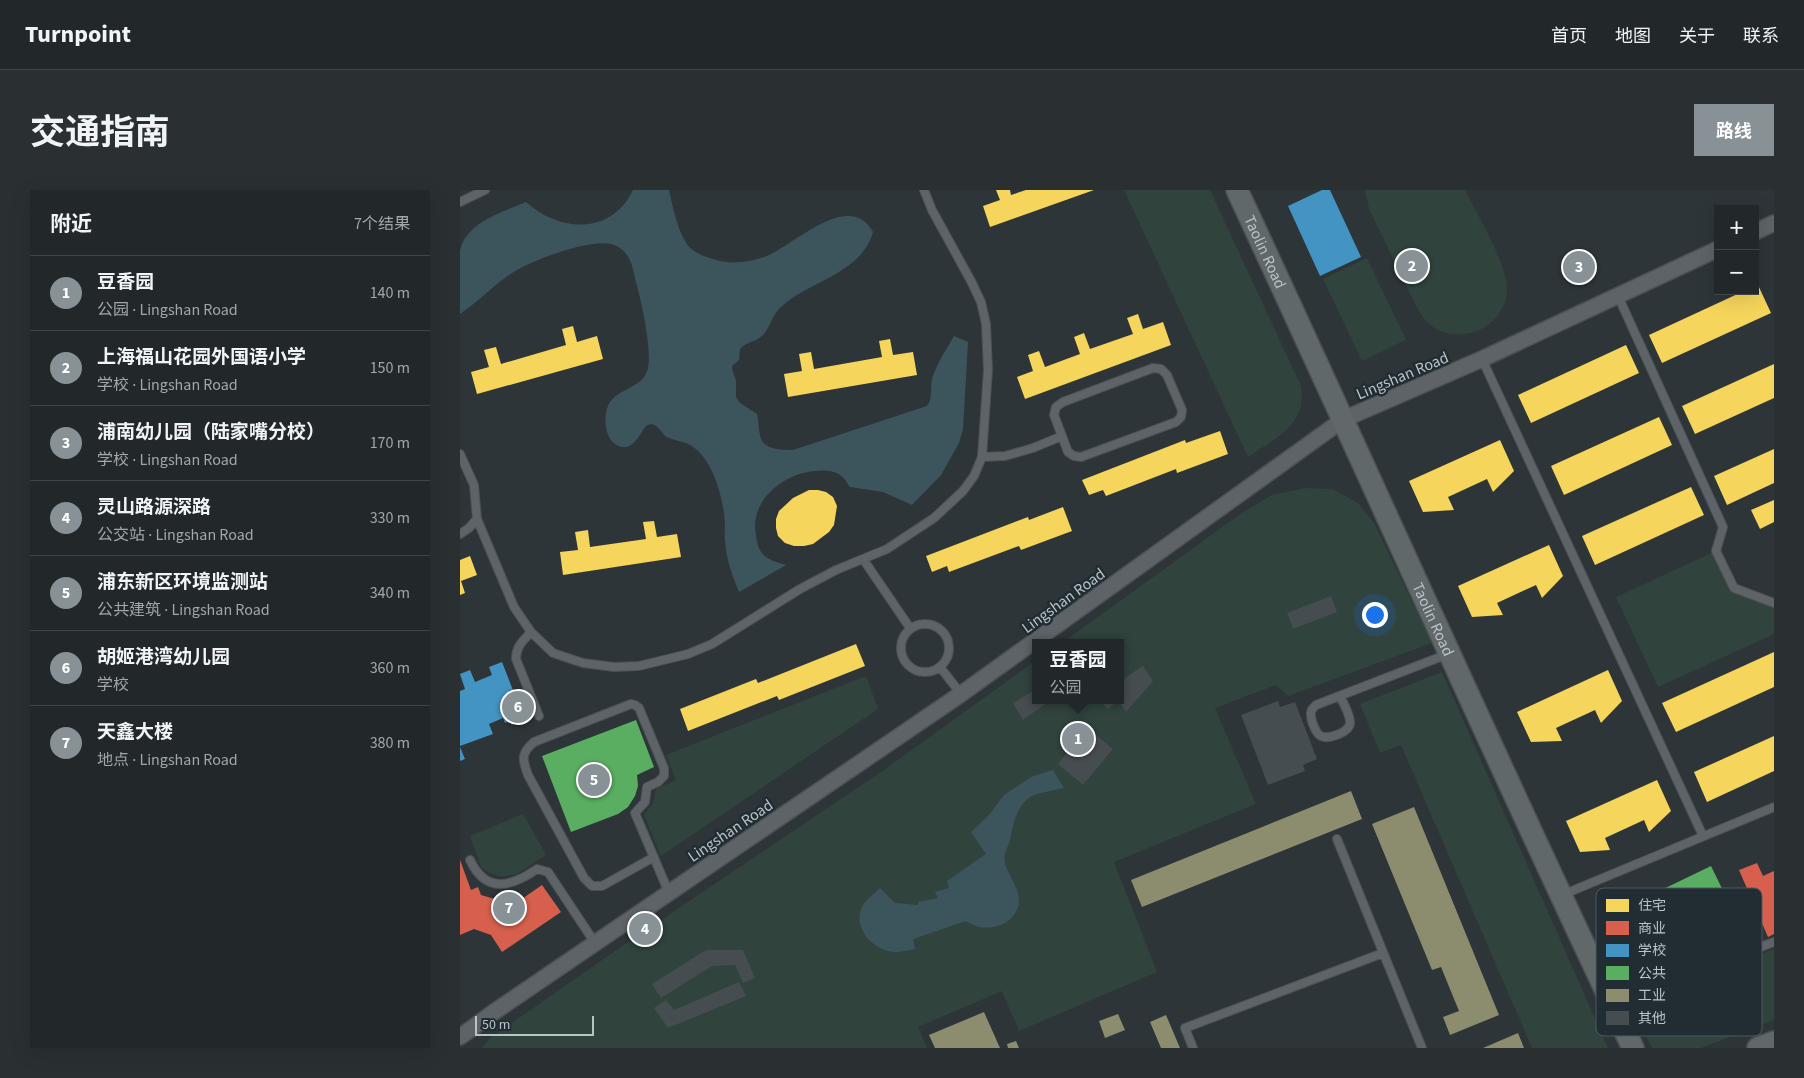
<!DOCTYPE html>
<html lang="zh">
<meta charset="utf-8">
<style>
:root{--surface:#22282a;--page:#2a3032;--text:#f1f3f6;--muted:#a2a6a8;--line:#3f4447;--accent:#879196}
body{margin:0;font-family:"Source Sans 3","Noto Sans SC",sans-serif;background:var(--page);color:var(--text)}
.controls{position:absolute;right:15px;top:15px;display:grid;overflow:hidden;border-radius:0px;box-shadow:0 5px 20px #0002}
.controls button{width:45px;height:45px;display:grid;place-items:center;padding:0;border:0;border-bottom:1px solid var(--line);background:var(--surface);color:var(--text);font:25px sans-serif}
.scale{position:absolute;left:15px;bottom:12px;width:119px;box-sizing:border-box;padding-left:5px;border:2px solid #b8c3c8;border-top:0;font-size:14px;line-height:18px;white-space:nowrap;color:#b8c3c8;-webkit-text-stroke:4px #212d32;paint-order:stroke}
.you{position:absolute;left:914px;top:424px;width:18px;height:18px;margin:-12px;border:4px solid #fff;border-radius:50%;background:#1a73e8;box-shadow:0 0 0 8px #1a73e833}
.badge{display:grid;place-items:center;width:32px;height:32px;border-radius:50%;background:var(--accent);color:#fff;font-size:16px;font-weight:700}
.pin{position:absolute;translate:-50% -50%;border:2px solid #fff;box-shadow:0 1px 5px #0006}
.popup{position:absolute;left:572px;top:449px;width:92px;height:65px;box-sizing:border-box;display:grid;place-content:center;border-radius:0px;background:var(--surface);filter:drop-shadow(0 1px 4px #0005);font-size:16px;white-space:nowrap;color:var(--muted)}
.popup b{font-size:19px;color:var(--text)}
.popup::after{content:'';position:absolute;left:50%;top:100%;margin-left:-10px;border:10px solid transparent;border-top-color:var(--surface)}
.list{margin:0;padding:0;list-style:none}
h2{display:flex;justify-content:space-between;align-items:center;height:65px;margin:0;padding:0 20px;font-size:21px}
h2 small{font-size:16px;font-weight:400;color:var(--muted)}
.list li{display:grid;grid-template-columns:32px 1fr auto;gap:15px;align-items:center;box-sizing:border-box;height:75px;padding:0 20px;border-top:1px solid var(--line)}
.list b{display:block;font-size:19px;white-space:nowrap}
.list p{margin:0;font-size:16px;white-space:nowrap;color:var(--muted)}
.list em{font-size:16px;font-style:normal;color:var(--muted)}
.map{position:relative;flex:none;width:1314px;height:858px;overflow:hidden;border-radius:0px}
header{display:flex;align-items:center;gap:30px;box-sizing:border-box;height:70px;padding:0 25px;background:var(--surface);border-bottom:1px solid var(--line)}
header strong{font-size:24px}
nav{display:flex;gap:28px;margin-inline-start:auto;font-size:18px}
.intro{display:flex;align-items:center;justify-content:space-between;box-sizing:border-box;height:120px;padding:0 30px}
h1{margin:0;font-size:35px}
.button{padding:12px 22px;border-radius:0px;background:var(--accent);color:#fff;font-size:18px;font-weight:700}
main{display:flex;gap:30px;padding:0 30px}
aside{flex:1;background:var(--surface);border-radius:0px;box-shadow:0 5px 20px #0002}
.map>svg:first-child{display:block}
.green{fill:#30433d}
.water{fill:#3c555d}
.homes{fill:#f6d55c}
.shops{fill:#d6604d}
.schools{fill:#4393c3}
.public{fill:#5aae61}
.industry{fill:#8c8c6e}
.building{fill:#464d50}
.lines{fill:none;stroke-linecap:round;stroke-linejoin:round}
.lane-casing{stroke:#4b5153;stroke-width:10}
.street-casing{stroke:#4b5153;stroke-width:18}
.secondary-casing{stroke:#4b5153;stroke-width:24}
.lane{stroke:#5d6366;stroke-width:8}
.street{stroke:#5d6366;stroke-width:15}
.secondary{stroke:#61686a;stroke-width:21}
.labels{text-anchor:middle;stroke-width:5;stroke-linejoin:round;paint-order:stroke}
.street-label{font-size:16px;fill:#b8c3c8;stroke:#212d32}
.key{fill:#212d32;stroke:#4e5a5f;stroke-width:1}
.key-label{font-size:14px;fill:#b8c3c8}
</style>
<header>
<strong>Turnpoint</strong>
<nav><a>首页</a><a>地图</a><a>关于</a><a>联系</a></nav>
</header>
<div class="intro"><h1>交通指南</h1><a class="button">路线</a></div>
<main>
<aside>
<h2>附近<small>7个结果</small></h2>
<ul class="list">
<li><span class="badge">1</span><div><b>豆香园</b><p>公园 · Lingshan Road</p></div><em>140 m</em></li>
<li><span class="badge">2</span><div><b>上海福山花园外国语小学</b><p>学校 · Lingshan Road</p></div><em>150 m</em></li>
<li><span class="badge">3</span><div><b>浦南幼儿园（陆家嘴分校）</b><p>学校 · Lingshan Road</p></div><em>170 m</em></li>
<li><span class="badge">4</span><div><b>灵山路源深路</b><p>公交站 · Lingshan Road</p></div><em>330 m</em></li>
<li><span class="badge">5</span><div><b>浦东新区环境监测站</b><p>公共建筑 · Lingshan Road</p></div><em>340 m</em></li>
<li><span class="badge">6</span><div><b>胡姬港湾幼儿园</b><p>学校</p></div><em>360 m</em></li>
<li><span class="badge">7</span><div><b>天鑫大楼</b><p>地点 · Lingshan Road</p></div><em>380 m</em></li>
</ul>
</aside>
<div class="map">
<svg width="1314" height="858" viewBox="0 0 1314 858">
<rect width="100%" height="100%" fill="#2d3538"/>
<path class="green" d="M664,0H750L841,196C848,234 816,248 788,267Z
M905,0H1005C1017,24 1049,77 1047,101C1045,135 1005,155 976,139C967,134 961,125 956,116L909,19Z
M907,68L946,150L902,171L863,89Z
M845,298L872,299L898,313L914,333L972,453L828,506L816,495L755,518L796,614L654,672L697,782L559,841L542,801L458,837L467,858H22L29,849L155,761L424,580L575,471L576,510H660V453H602L783,322L812,305Z
M1256,361L1274,398L1314,413V444L1198,497L1156,407Z
M982,482L1148,858H1072L941,555L920,563L900,514Z
M406,486L418,519L201,666L184,625L193,613L196,599L216,590L206,565Z
M63,624L86,665L57,684L47,686H38L29,683L21,677L10,646Z
M1314,759V830L1241,858H1192L1172,816Z"/>
<path class="water" d="M173,0H209C213,17 216,35 225,51C230,61 242,66 253,69C270,75 291,73 309,65C336,53 390,0 413,42C402,83 350,91 322,116C312,124 311,136 303,145C296,152 286,152 280,159L279,170L272,176V179L276,191V207L280,213L297,224C299,231 298,238 300,245C302,260 321,260 333,260L467,216C473,208 470,198 472,189C477,173 486,160 494,146L508,152L503,239L499,253L481,285L452,315L423,302L390,297C387,293 384,287 380,285C373,280 362,280 354,281C323,284 289,311 296,345C297,351 298,359 302,363C307,370 319,373 326,375L279,402C272,385 266,368 265,350C264,345 265,340 265,335C264,310 254,271 232,256C224,251 215,251 207,247C199,242 197,230 186,236C182,241 178,250 172,254C169,257 166,257 162,257C146,254 143,231 147,219C152,198 184,200 188,178C192,161 182,114 177,96C174,86 173,72 166,64C163,59 156,55 151,54C129,49 76,69 57,80C36,92 20,111 0,124V61C6,32 43,22 66,12C99,42 151,46 173,0Z
M593,580L604,598C594,600 583,602 574,605C557,612 553,635 550,650C547,660 542,665 546,676C549,687 559,697 559,711C558,731 535,742 516,736C513,735 509,733 506,731L453,749L455,759C448,760 441,762 435,762C413,761 391,737 403,715C407,709 415,703 420,698L435,713L458,715V712L478,708L475,702L489,698L487,691L526,664L511,642L529,625L544,605L571,587Z"/>
<path class="homes" d="M536,0H550L551,5L566,0H634L530,37L523,16L540,10Z
M1298,95L1311,123L1202,173L1189,145L1284,101H1295V96Z
M678,124L683,139L703,132L711,155L565,209L557,187L573,181L568,165L579,161L585,177L620,164L614,147L624,143L630,159L673,144L667,128Z
M113,136L117,152L137,146L143,169L17,204L11,182L29,177L24,160L36,157L41,174L106,155L102,139Z
M430,149L433,165L453,162L457,185L328,207L324,184L342,181L339,164L351,162L354,179L422,167L419,151Z
M1166,155L1179,183L1071,233L1058,205Z
M1314,174V208L1235,244L1222,216Z
M1199,227L1212,255L1104,305L1091,276Z
M760,241L768,264L717,283L716,279L646,306L643,300L629,305L622,290L725,250L726,253Z
M1040,250L1054,281L1033,302L1027,289L988,307L994,320L963,322L949,291Z
M1314,259V293L1267,315L1254,286Z
M1231,297L1244,325L1135,375L1122,346Z
M349,300H358L366,302L373,307L377,316L374,335L369,342L353,354L344,356H334L325,353L318,346L316,338V329L319,321L333,308Z
M1314,310V332L1300,339L1291,320Z
M603,317L612,341L561,360L559,356L489,382L487,376L472,382L466,366L568,327L569,330Z
M194,331L197,347L217,344L221,367L103,385L100,362L118,360L115,342L128,340L130,357L186,349L183,332Z
M1089,355L1103,386L1082,408L1076,395L1037,413L1043,425L1012,427L998,396Z
M10,366L17,385L1,391L5,403L0,405V370Z
M396,454L405,476L319,510L317,506L228,541L220,519L296,489L298,493Z
M1314,462V497L1216,542L1202,513Z
M1148,480L1162,511L1141,533L1135,520L1096,538L1102,551L1071,552L1057,522Z
M1314,546V581L1247,612L1234,582Z
M1197,590L1211,621L1189,642L1184,630L1145,648L1150,660L1120,662L1106,631Z"/>
<path class="shops" d="M0,670L11,700L18,697L21,705L45,712L52,708L56,713L82,695L101,722L42,762L31,745L14,739L0,745Z
M1297,673L1303,686L1314,681V744L1308,747L1279,680Z"/>
<path class="schools" d="M862,0H870L901,67L860,86L828,16Z
M42,472L63,526L45,533L43,528L29,534L33,544L0,556V501L5,499L0,484L10,480L15,492L32,485L29,477Z
M0,557L5,569L0,571Z"/>
<path class="public" d="M176,530L194,577L177,585L178,596L175,606L168,617L158,624L111,642L82,566Z
M1251,676L1275,725L1186,769L1162,719Z"/>
<path class="industry" d="M891,601L902,629L682,717L671,690Z
M954,617L1039,825L990,845L983,827L999,821L981,777L972,780L912,634Z
M524,822L540,858H475L469,845Z
M658,824L665,840L645,848L639,831Z
M706,825L720,858H701L690,832Z
M1058,843L1064,858H1023Z
M556,851L559,858H548L547,854Z"/>
<path class="building" d="M871,406L877,422L833,439L827,423Z
M683,476L693,491L666,522L659,511L647,519L640,510H660V491Z
M576,499V510H591L563,530L553,513Z
M818,511L820,517L835,512L857,569L843,575L845,581L808,595L781,525Z
M628,538L653,559L623,595L598,574Z
M246,760H283L295,788L283,793L275,775L252,776L201,808L192,794Z
M279,792L286,806L208,838L194,818L206,810L214,820Z"/>
<g class="lines">
<g class="lane-casing">
<path id="lane" d="M0,12L25,0
M1158,106L1263,337L1256,361L1274,398L1314,413
M1022,169L1243,646
M693,178L701,179L707,185L722,220L721,227L716,232L621,267L614,266L608,262L594,225L596,217L603,212Z
M0,264L14,295L17,329L54,417L71,442L93,463L123,473L154,477L179,476L228,464L252,454L340,399L376,380L427,359L474,328L503,301L514,286L522,267L528,180L526,134L521,112L511,91L472,20L464,0
M522,267L545,266L573,258L602,246
M0,344L9,338L17,329
M403,369L450,438
M441 458a24 24 0 1 1 48 0a24 24 0 1 1-48 0Z
M71,442C63,451 56,456 56,469L79,526
M480,477L501,504
M880,506C883,513 890,524 890,532C891,542 868,550 861,546C856,544 851,531 851,525C850,521 853,518 856,515L988,464
M877,649L962,858
M194,667L142,696H132L124,688L68,585C62,569 61,563 74,552L171,514L175,515L179,518L204,578V586L198,592L187,597L185,612L175,623L209,703
M10,670C26,704 51,697 77,679L88,682L135,753
M1102,705L1314,617
M1144,791L1179,776L1187,790L1298,758L1314,752
M733,858L725,838L923,763"/>
</g>
<g class="street-casing">
<path id="street" d="M1295,42L1314,33
M0,847L34,822L501,504L884,229L1022,169L1258,59"/>
</g>
<g class="secondary-casing">
<g id="secondary">
<path id="s1" d="M777,0C910,285 1037,574 1173,858"/>
<path d="M1298,858L1314,852"/>
</g>
</g>
<use href="#lane" class="lane"/>
<use href="#street" class="street"/>
<use href="#secondary" class="secondary"/>
</g>
<g class="labels">
<g class="street-label">
<text dy="6" stroke="none"><textPath href="#s1" startOffset="68">Taolin Road</textPath></text>
<text transform="translate(942 185) rotate(-23)" y="6">Lingshan Road</text>
<text transform="translate(603 410) rotate(-36)" y="6">Lingshan Road</text>
<text dy="6" stroke="none"><textPath href="#s1" startOffset="472">Taolin Road</textPath></text>
<text transform="translate(270 640) rotate(-34)" y="6">Lingshan Road</text>
</g>
</g>
<rect x="1136" y="698" width="166" height="148" rx="8" class="key"/>
<rect x="1146" y="709" width="23" height="13" fill="#f6d55c"/>
<rect x="1146" y="731" width="23" height="14" fill="#d6604d"/>
<rect x="1146" y="754" width="23" height="13" fill="#4393c3"/>
<rect x="1146" y="776" width="23" height="14" fill="#5aae61"/>
<rect x="1146" y="799" width="23" height="13" fill="#8c8c6e"/>
<rect x="1146" y="821" width="23" height="14" fill="#464d50"/>
<g class="key-label">
<text x="1178" y="720">住宅</text>
<text x="1178" y="743">商业</text>
<text x="1178" y="765">学校</text>
<text x="1178" y="788">公共</text>
<text x="1178" y="810">工业</text>
<text x="1178" y="833">其他</text>
</g>
</svg>
<div class="controls">
<button>+</button>
<button>−</button>
</div>
<div class="scale">50 m</div>
<div class="you"></div>
<div class="pin badge" style="left:618px;top:549px">1</div>
<div class="popup"><b>豆香园</b>公园</div>
<div class="pin badge" style="left:952px;top:76px">2</div>
<div class="pin badge" style="left:1119px;top:77px">3</div>
<div class="pin badge" style="left:185px;top:739px">4</div>
<div class="pin badge" style="left:134px;top:590px">5</div>
<div class="pin badge" style="left:58px;top:517px">6</div>
<div class="pin badge" style="left:49px;top:718px">7</div>
</div>
</main>
